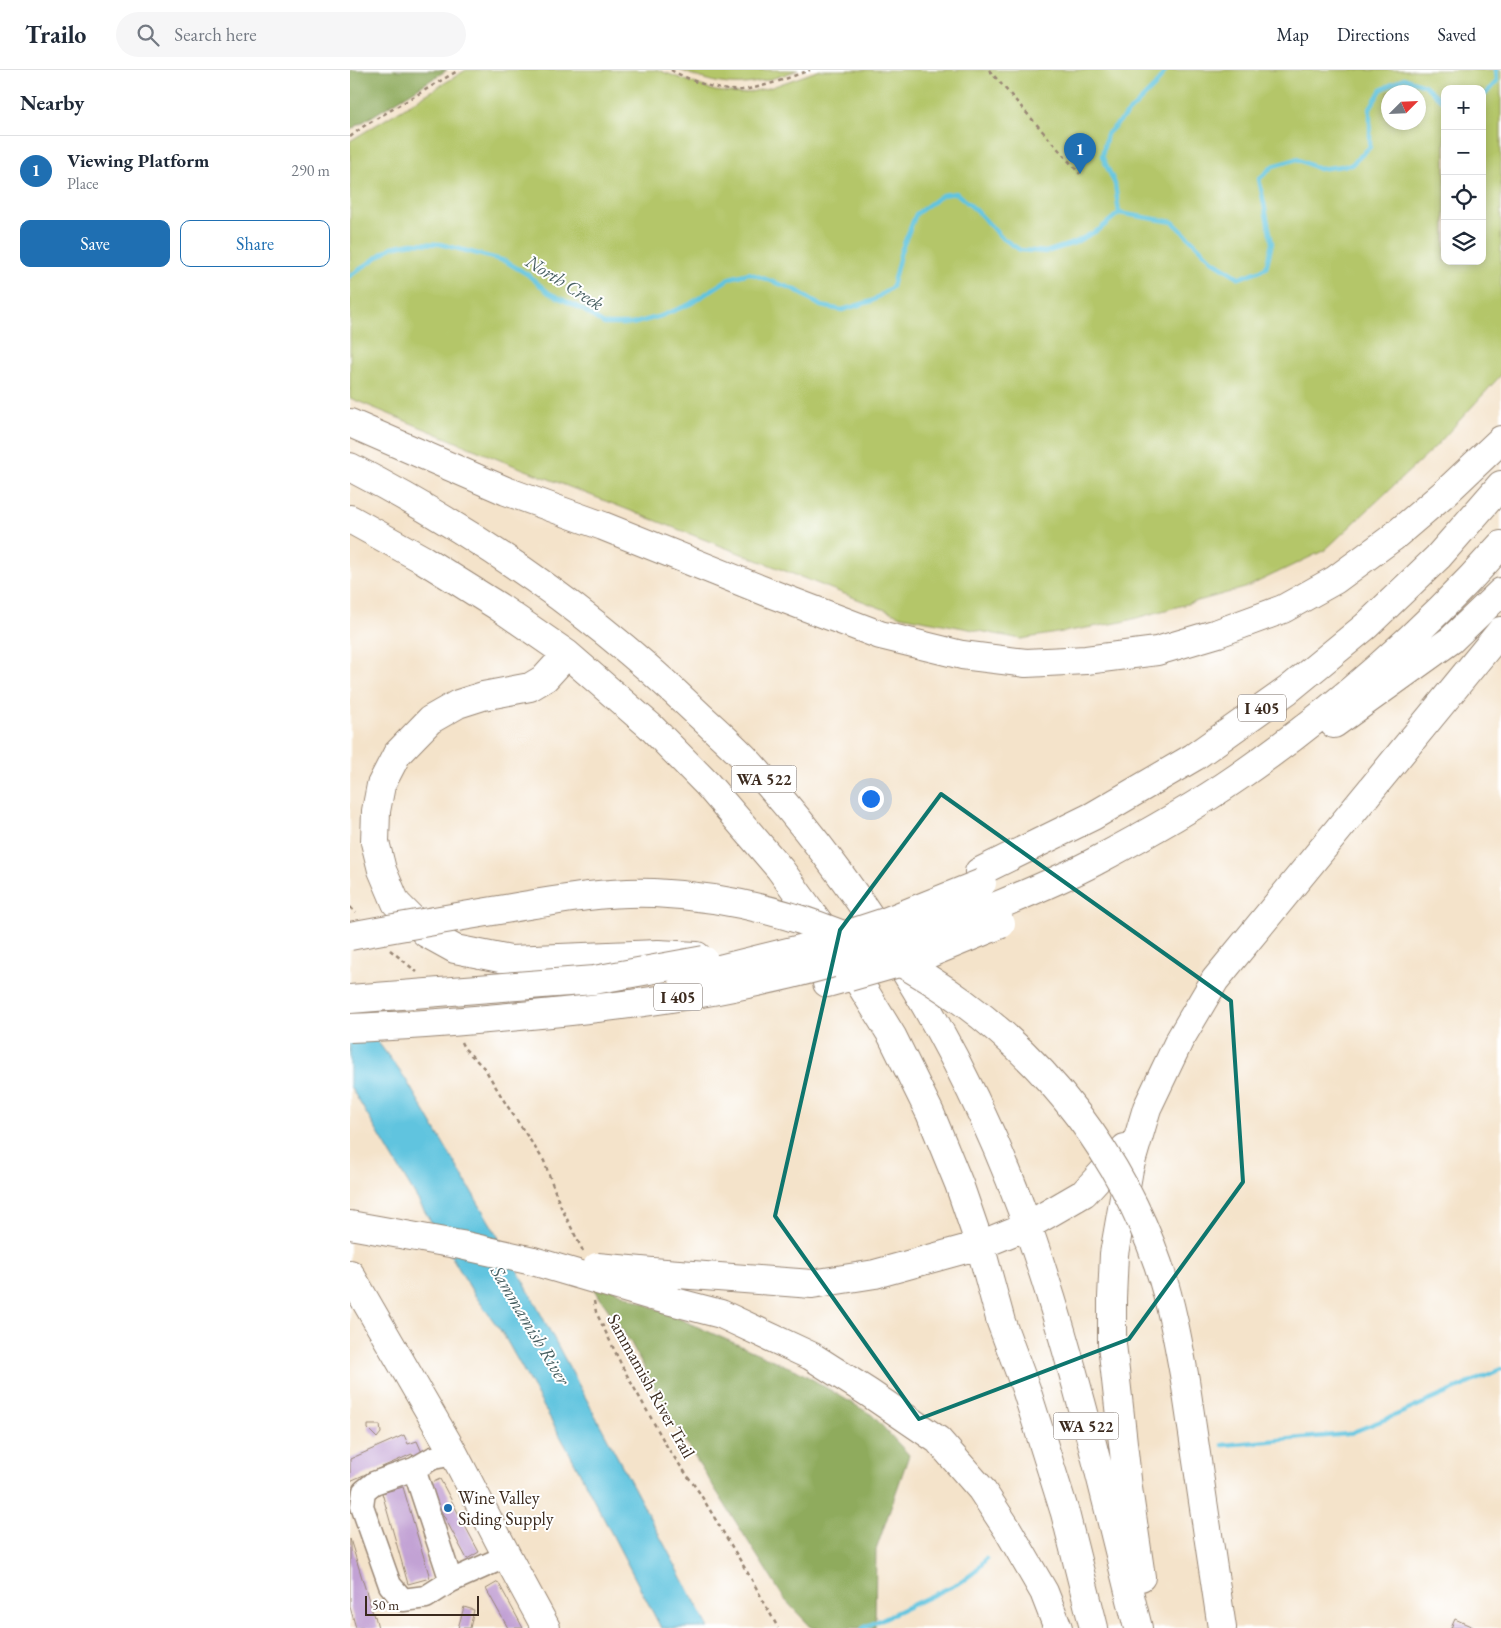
<!DOCTYPE html>
<meta charset="utf-8">
<style>
:root{--surface:#fff;--page:#f6f6f7;--text:#1f2937;--muted:#747a83;--line:#e0e1e3;--accent:#1f6fb2}
body{margin:0;font-family:"EB Garamond",serif;background:var(--page);color:var(--text)}
.controls{position:absolute;right:15px;top:15px;display:grid;overflow:hidden;border-radius:10px;box-shadow:0 2px 8px #0003}
.controls button{width:45px;height:45px;display:grid;place-items:center;padding:0;border:0;border-bottom:1px solid var(--line);background:var(--surface);color:var(--text);font:25px sans-serif}
.compass{position:absolute;left:1031px;top:15px;width:45px;height:45px;border-radius:50%;background:var(--surface);box-shadow:0 2px 8px #0003;rotate:66deg}
.scale{position:absolute;left:15px;bottom:12px;width:114px;box-sizing:border-box;padding-left:5px;border:2px solid #3b2a1e;border-top:0;font-size:14px;line-height:18px;white-space:nowrap;color:#3b2a1e;-webkit-text-stroke:4px #fff;paint-order:stroke}
.you{position:absolute;left:520px;top:728px;width:18px;height:18px;margin:-12px;border:4px solid #fff;border-radius:50%;background:#1a73e8;box-shadow:0 0 0 8px #1a73e833}
.badge{display:grid;place-items:center;width:32px;height:32px;border-radius:50%;background:var(--accent);color:#fff;font-size:16px;font-weight:700}
.pin{position:absolute;translate:-50% -41px;filter:drop-shadow(0 1px 2px #0008)}
.pin::after{content:'';position:absolute;top:26px;width:18px;height:15px;background:inherit;clip-path:polygon(0 0,100% 0,50% 100%)}
.list{margin:0;padding:0;list-style:none}
h2{display:flex;justify-content:space-between;align-items:center;height:65px;margin:0;padding:0 20px;font-size:21px}
h2 small{font-size:16px;font-weight:400;color:var(--muted)}
.list li{display:grid;grid-template-columns:32px 1fr auto;gap:15px;align-items:center;box-sizing:border-box;height:70px;padding:0 20px;border-top:1px solid var(--line)}
.list b{display:block;font-size:19px;white-space:nowrap}
.list p{margin:0;font-size:16px;white-space:nowrap;color:var(--muted)}
.list em{font-size:16px;font-style:normal;color:var(--muted)}
.actions{display:flex;gap:10px;padding:15px 20px}
.actions a{flex:1;padding:11px 0;border:1px solid var(--accent);border-radius:10px;text-align:center;font-size:18px;color:var(--accent)}
.actions .main{background:var(--accent);color:#fff}
.icon{flex:none;width:28px;height:28px;fill:none;stroke:currentColor;stroke-width:2;stroke-linecap:round;stroke-linejoin:round}
.map{position:relative;flex:none;width:1151px;height:1558px;overflow:hidden}
header{display:flex;align-items:center;gap:30px;box-sizing:border-box;height:70px;padding:0 25px;background:var(--surface);border-bottom:1px solid var(--line)}
header strong{font-size:24px}
nav{display:flex;gap:28px;margin-inline-start:auto;font-size:18px}
.search{width:350px;height:45px;background:var(--page);display:flex;align-items:center;gap:12px;box-sizing:border-box;padding:0 18px;border-radius:28px;color:var(--muted);font-size:19px}
main{display:flex}
aside{flex:1;background:var(--surface)}
.map>svg:first-child{display:block}
.green{fill:#b4c669;stroke:#787844;fill-rule:evenodd}
.forest{fill:#8fab5d;stroke:#656a3e}
.water{fill:#61c4df;stroke:#4e777e}
.lines{fill:none;stroke-linecap:round;stroke-linejoin:round}
.stream{stroke:#61c4df;stroke-width:4.5}
.building{fill:#c2a2d4}
.minor-casing{stroke:#988674;stroke-width:25}
.major-casing{stroke:#988674;stroke-width:30}
.highway-casing{stroke:#988674;stroke-width:30}
.path{stroke:#988674;stroke-width:2.5;stroke-dasharray:4 4;stroke-linecap:butt}
.minor{stroke:#fff;stroke-width:22}
.major{stroke:#fff;stroke-width:28}
.highway{stroke:#fff;stroke-width:28}
.highway-bridge-casing{stroke:#988674;stroke-width:30;stroke-linecap:butt}
.highway-bridge{stroke:#fff;stroke-width:28}
.marked{fill:none;stroke:#0f766e;stroke-width:4;stroke-linejoin:round}
.poi-dot{fill:#1f6fb2;stroke:#fff;stroke-width:2}
.labels{text-anchor:middle;stroke-width:4;stroke-linejoin:round;paint-order:stroke}
.shield{fill:#fff;stroke:#766a62;stroke-width:1}
.shield-label{font-size:16px;font-weight:bold;fill:#3b2a1e}
.street-label{font-size:18px;fill:#3b2a1e;stroke:#fff}
.poi-label{font-size:18px;fill:#3b2a1e;stroke:#fff;text-anchor:start}
.water-label{font-size:19px;font-style:italic;fill:#486062;stroke:#fff}
</style>
<header>
<strong>Trailo</strong>
<div class="search"><svg class="icon" aria-label="search" viewBox="0 0 24 24"><circle cx="10" cy="10" r="6"/><path d="M15 15l6 6"/></svg>Search here</div>
<nav><a>Map</a><a>Directions</a><a>Saved</a></nav>
</header>
<main>
<aside>
<h2>Nearby<small></small></h2>
<ul class="list">
<li><span class="badge">1</span><div><b>Viewing Platform</b><p>Place</p></div><em>290 m</em></li>
</ul>
<div class="actions"><a class="main">Save</a><a>Share</a></div>
</aside>
<div class="map">
<svg width="1151" height="1558" viewBox="0 0 1151 1558">
<rect width="100%" height="100%" fill="#fff"/>
<filter id="ink" filterUnits="userSpaceOnUse"><feTurbulence type="fractalNoise" baseFrequency=".02" numOctaves="2"/><feDisplacementMap in="SourceGraphic" scale="10" xChannelSelector="R" yChannelSelector="G"/><feConvolveMatrix kernelMatrix="1 2 1 2 8 2 1 2 1" color-interpolation-filters="sRGB"/></filter>
<filter id="wash" filterUnits="userSpaceOnUse"><feTurbulence type="fractalNoise" baseFrequency=".0096" numOctaves="4" result="noise"/><feDisplacementMap in="SourceGraphic" scale="20" xChannelSelector="R" yChannelSelector="G"/><feGaussianBlur stdDeviation="1.12" result="paint"/><feColorMatrix in="noise" values="0 0 0 0 0 0 0 0 0 0 0 0 0 0 0 0 0 1.4 0 .05"/><feComposite in="paint" operator="in"/></filter>
<g filter="url(#wash)">
<rect width="100%" height="100%" fill="#f4e3ca"/>
<path class="green" d="M116,0H308L365,21L391,24L419,18L470,0H1151V305L1087,375L975,480L895,518L772,552L671,569L551,546L150,390L0,328V71ZM1095,19H1132V191H1095ZM1038,22H1068V52H1038Z
M330,0H448C400,17 379,21 330,0Z"/>
<path class="forest" d="M0,0H97L0,60Z
M239,1209L450,1302L522,1345L559,1385L526,1480L525,1558H462L435,1530L326,1357L281,1273L250,1228Z"/>
<path class="water" d="M0,935L55,1008L164,1194L359,1558H311L218,1380L153,1264L124,1224L0,1016Z"/>
<g class="lines">
<path class="stream" d="M1132,28L1147,11L1146,0
M769,143L823,152L863,191L890,208L916,198L922,173L909,109L923,96L947,89L969,99L1001,95L1020,77V38L1031,20L1054,8L1074,15L1095,33
M0,206L42,177L62,173L90,174L155,191L177,204L199,223L230,238L254,254H282L311,246L340,234L380,208L399,203L446,220L471,236L492,240L522,231L542,217L551,181L566,144L592,125L606,123L627,141L651,167L670,180L696,182L724,173L750,159L769,143L765,114L752,86L757,64L805,16L816,0
M873,1375L998,1364L1051,1343L1151,1299
M513,1558L611,1512L626,1501L636,1489"/>
</g>
<g id="blocks">
<path class="building" d="M18,1355H30L31,1363L27,1368L18,1359Z
M54,1365L58,1374L67,1371L74,1387L64,1390L62,1384L0,1411V1389Z
M90,1409L129,1482L117,1489L77,1415Z
M53,1417L80,1508L58,1514L32,1423Z
M0,1469L24,1547L25,1546L28,1558H6L0,1537Z
M148,1512L173,1558H158L136,1519Z
M114,1537L124,1540L120,1558H108Z
M1105,1549L1125,1558H1101Z"/>
</g>
</g>
<g filter="url(#ink)">
<use href="#blocks" fill-opacity="0" stroke="#988674" stroke-width="1"/>
<g class="lines">
<g class="minor-casing">
<path id="minor" d="M104,1384L83,1388L64,1399L101,1511L157,1486
M64,1399L24,1413L14,1421L12,1436L40,1515L53,1530L76,1527L101,1511"/>
</g>
<g class="major-casing">
<path id="major" d="M0,1204L104,1384L157,1486L196,1558"/>
</g>
<g class="highway-casing">
<path id="highway" d="M0,353L156,421L253,456L422,524L530,565L612,585L676,593L736,590L807,581L868,563L933,539L985,510L1042,468L1097,421L1151,370
M0,397C128,463 242,542 346,642C365,660 386,678 404,698C524,831 624,999 682,1169C725,1295 756,1429 788,1558
M0,449L74,490L149,537L217,584L300,656L357,714L430,799L493,886L542,966L580,1043L609,1114L630,1175L651,1252L676,1319L715,1443L744,1558
M217,584L195,608L180,617L133,626L108,634L80,650L47,684L31,715L26,741L25,772L32,800L46,833L76,863L105,879L160,890L308,884L347,886
M984,654L1101,570L1151,522
M629,802L743,746L844,687L938,620L1016,556L1088,487L1151,415
M644,837C678,823 712,809 744,792C793,766 842,739 888,707C982,642 1075,561 1151,475
M477,913L499,907
M0,1155L111,1175L183,1191
M302,1202L462,1214L525,1204L630,1175L677,1156L734,1123L775,1078
M302,1226L371,1244L461,1286L519,1323L588,1370L631,1419L658,1460L694,1522L708,1558
M858,1465L872,1558
M791,1507L778,1418L762,1274V1228L764,1184L779,1099L797,1038L829,971L865,910L1151,561"/>
</g>
<path class="path" d="M321,0C341,11 369,22 392,20C415,17 438,8 460,0
M639,0L730,104
M0,67L14,56L109,0
M0,837L6,843
M40,880L67,902
M111,972L114,978L135,999L156,1034L194,1091L210,1135L233,1181
M244,1231L246,1242L273,1298L319,1380L349,1422L402,1510L428,1558"/>
<use href="#minor" class="minor"/>
<use href="#major" class="major"/>
<use href="#highway" class="highway"/>
<g class="highway-bridge-casing">
<path id="highway-bridge" d="M0,866C53,856 107,847 161,838C208,830 256,821 304,823C530,834 733,979 808,1194C821,1232 828,1271 835,1310C843,1362 850,1414 858,1465
M499,907L573,886L651,854
M333,908L462,876L535,852L632,813
M0,929L244,910L354,890
M0,958C53,956 106,952 159,947C265,938 372,924 476,895C533,879 589,857 644,837
M183,1191L302,1226
M247,1197L302,1202"/>
</g>
<use href="#highway-bridge" class="highway-bridge"/>
</g>
</g>
<path class="marked" d="M591,724L881,931L893,1112L779,1269L569,1349L425,1146L490,860Z"/>
<circle class="poi-dot" cx="98" cy="1438" r="5"/>
<g class="labels">
<g class="shield">
<rect x="888" y="624.5" width="48" height="27" rx="4"/>
<rect x="381.5" y="695.5" width="65" height="27" rx="4"/>
<rect x="304" y="913.5" width="48" height="27" rx="4"/>
<rect x="703.5" y="1342.5" width="65" height="27" rx="4"/>
</g>
<g class="shield-label">
<text x="912" y="644">I 405</text>
<text x="414" y="715">WA 522</text>
<text x="328" y="933">I 405</text>
<text x="736" y="1362">WA 522</text>
</g>
<g class="street-label">
<text transform="translate(301 1316) rotate(61)" y="6">Sammamish River Trail</text>
</g>
<g class="poi-label">
<text x="108" y="1434">Wine Valley<tspan x="108" dy="21">Siding Supply</tspan></text>
</g>
<g class="water-label">
<text transform="translate(215 212) rotate(32)" y="7">North Creek</text>
<text transform="translate(181 1255) rotate(59)" y="7">Sammamish River</text>
</g>
</g>
</svg>
<div class="controls">
<button>+</button>
<button>−</button>
<button><svg class="icon" aria-label="locate" viewBox="0 0 24 24"><circle cx="12" cy="12" r="6"/><path d="M12 2v4M12 18v4M2 12h4M18 12h4"/></svg></button>
<button><svg class="icon" aria-label="layers" viewBox="0 0 24 24"><path d="M12 4l9 5-9 5-9-5zM3 14l9 5 9-5"/></svg></button>
</div>
<svg class="compass" viewBox="-18 -18 36 36"><path d="M0-13l5 13h-10z" fill="#e53935"/><path d="M0 13l5-13h-10z" fill="#747a83"/></svg>
<div class="scale">50 m</div>
<div class="you"></div>
<div class="pin badge" style="left:730px;top:104px">1</div>
</div>
</main>
